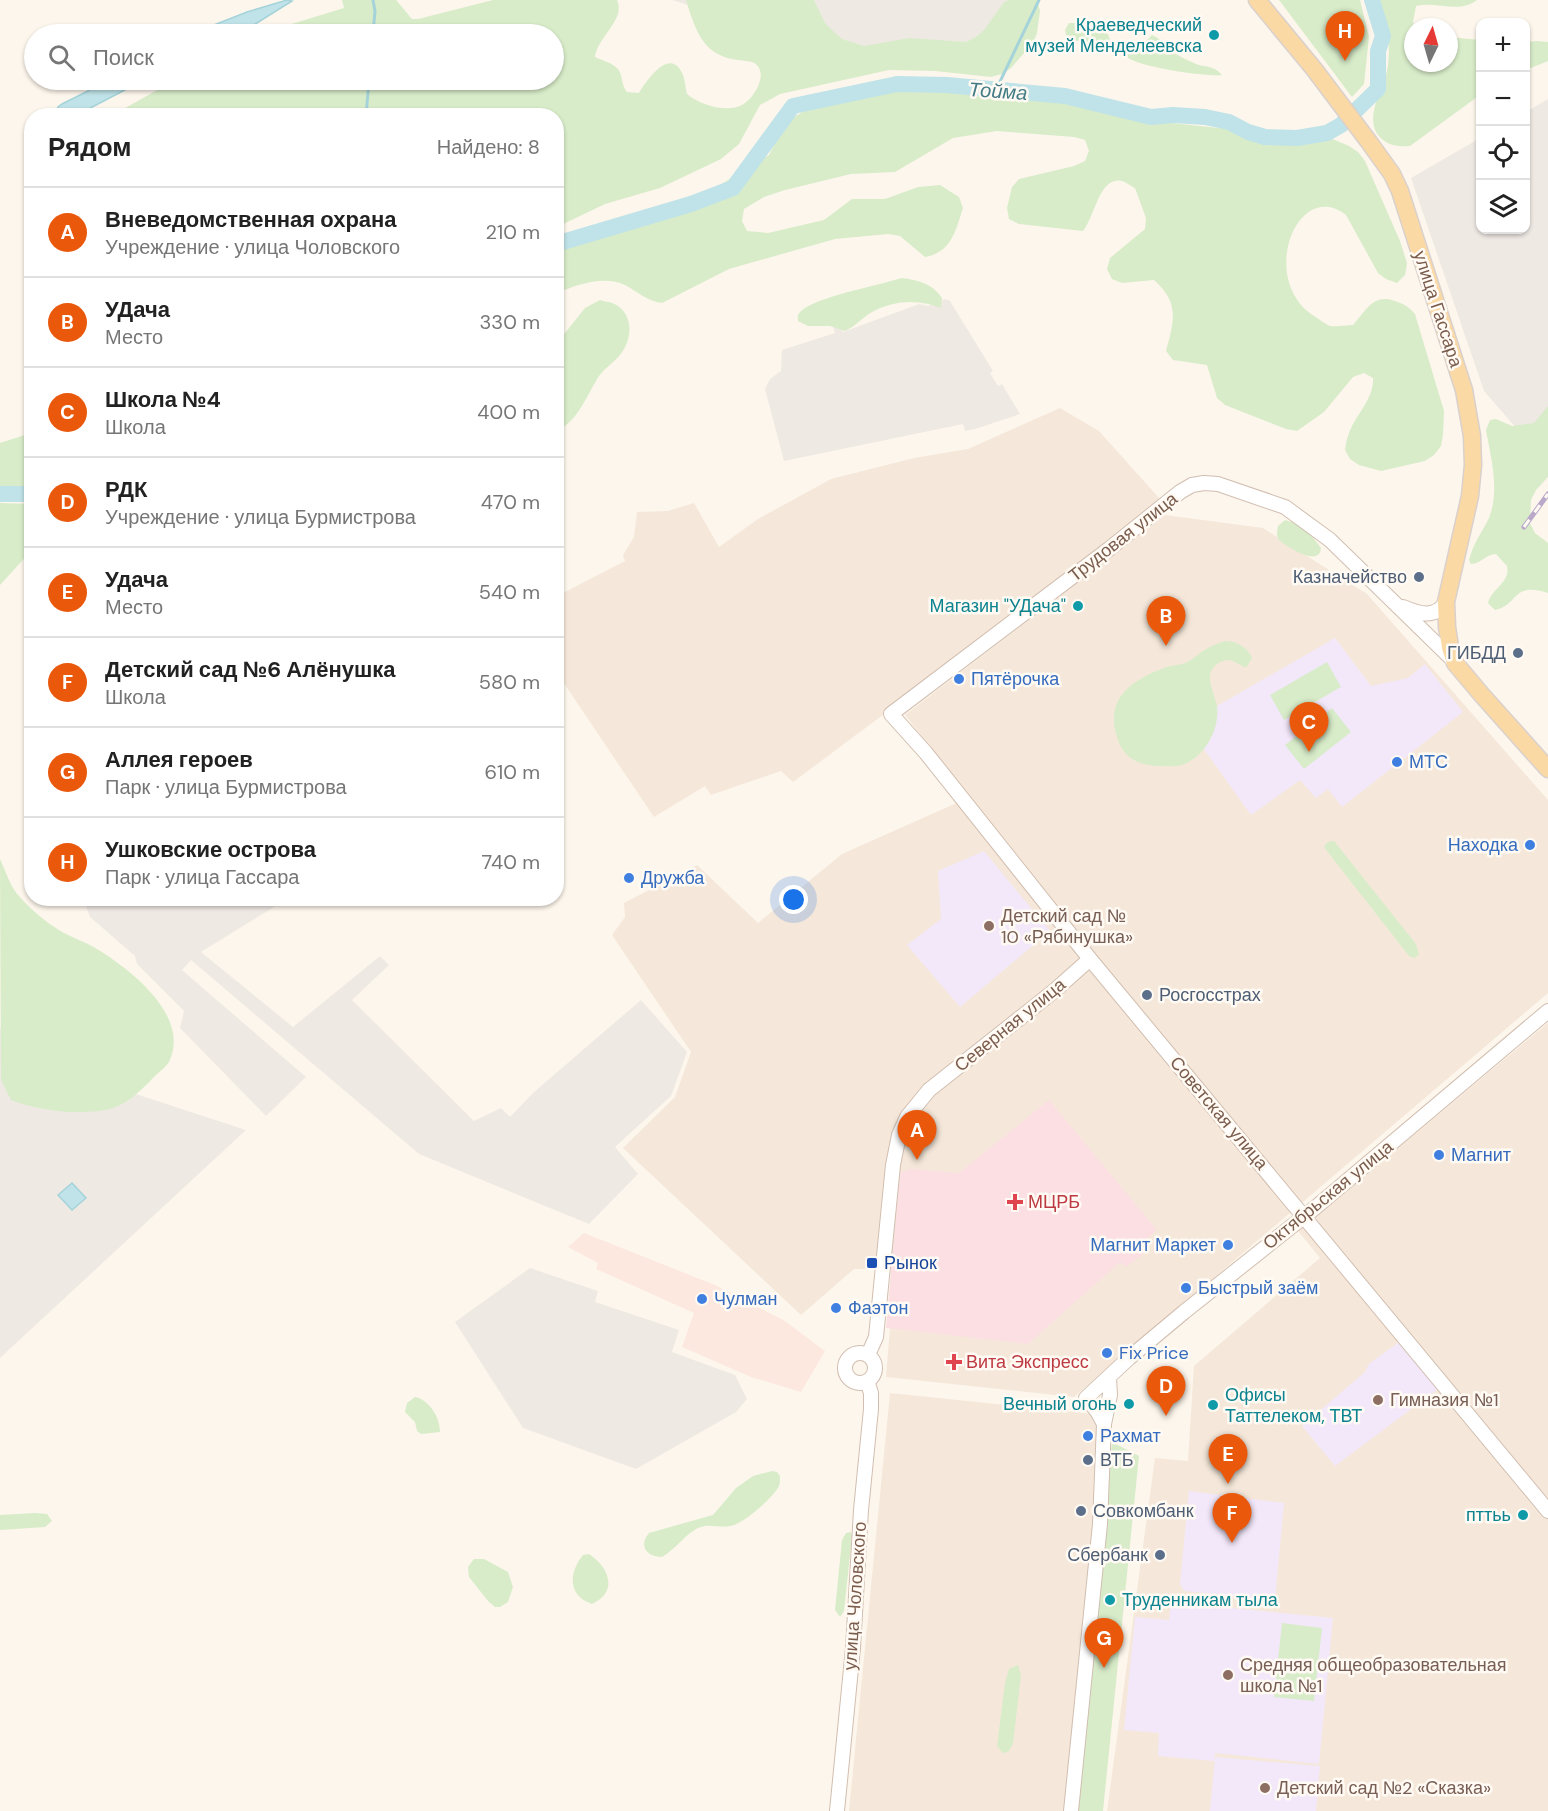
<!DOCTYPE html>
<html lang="ru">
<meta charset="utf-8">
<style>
:root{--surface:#fff;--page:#f6f6f6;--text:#222;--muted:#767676;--line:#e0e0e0;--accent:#ea580c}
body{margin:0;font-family:"DM Sans",sans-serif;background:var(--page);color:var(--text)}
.controls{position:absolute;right:18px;top:18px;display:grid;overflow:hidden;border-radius:12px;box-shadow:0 2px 4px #0004}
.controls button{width:54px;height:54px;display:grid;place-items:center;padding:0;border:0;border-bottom:2px solid var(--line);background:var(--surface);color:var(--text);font:30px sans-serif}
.compass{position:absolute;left:1404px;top:18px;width:54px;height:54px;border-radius:50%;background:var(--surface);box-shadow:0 2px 4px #0004;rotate:5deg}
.you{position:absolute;left:794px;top:900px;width:21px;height:21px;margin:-15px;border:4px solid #fff;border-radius:50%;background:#1a73e8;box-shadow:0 0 0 9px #1a73e833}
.badge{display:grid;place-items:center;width:39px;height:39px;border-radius:50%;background:var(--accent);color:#fff;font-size:20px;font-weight:700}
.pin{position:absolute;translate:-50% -50px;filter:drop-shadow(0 2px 3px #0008)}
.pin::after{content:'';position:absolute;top:32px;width:21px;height:18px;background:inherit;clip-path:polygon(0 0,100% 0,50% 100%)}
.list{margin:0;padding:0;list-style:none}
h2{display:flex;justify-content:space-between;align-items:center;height:78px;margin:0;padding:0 24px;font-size:26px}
h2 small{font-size:20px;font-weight:400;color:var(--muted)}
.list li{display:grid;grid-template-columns:39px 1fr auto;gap:18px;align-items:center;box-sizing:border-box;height:90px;padding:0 24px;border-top:2px solid var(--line)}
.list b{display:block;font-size:22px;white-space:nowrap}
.list p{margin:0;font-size:20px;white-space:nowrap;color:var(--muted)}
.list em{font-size:20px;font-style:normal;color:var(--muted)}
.icon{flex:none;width:33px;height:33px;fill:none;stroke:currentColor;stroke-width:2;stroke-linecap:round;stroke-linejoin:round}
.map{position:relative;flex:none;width:1548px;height:1811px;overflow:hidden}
.search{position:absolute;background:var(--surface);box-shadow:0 2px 4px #0004;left:24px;top:24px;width:540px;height:66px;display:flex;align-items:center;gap:15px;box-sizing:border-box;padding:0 21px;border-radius:33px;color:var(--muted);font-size:22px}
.panel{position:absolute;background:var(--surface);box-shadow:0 2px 4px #0004;left:24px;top:108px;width:540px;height:798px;border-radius:24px}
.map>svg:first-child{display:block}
.residential{fill:#f5e8da}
.commercial{fill:#fde8e0}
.industrial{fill:#efe9e4}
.education{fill:#f3e8fa}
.medical{fill:#fbdfe3}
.green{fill:#d8ecc9}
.water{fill:#bfe3e8;stroke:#a5d3da;stroke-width:1.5}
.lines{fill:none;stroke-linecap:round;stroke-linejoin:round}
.stream{stroke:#a5d3da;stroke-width:3}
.river{stroke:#bfe3e8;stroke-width:16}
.minor-casing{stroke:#d1beb0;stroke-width:16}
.major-casing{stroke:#dad1cd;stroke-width:19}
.minor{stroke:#fff;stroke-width:14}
.major{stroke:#fbd9a5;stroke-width:16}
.rail-casing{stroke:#b9a8c9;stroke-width:5}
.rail{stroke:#fffaf3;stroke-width:3;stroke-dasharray:9;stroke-linecap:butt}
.culture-dot{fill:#0f9aa8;stroke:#fffaf3;stroke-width:2}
.service-dot{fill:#5c6f8a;stroke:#fffaf3;stroke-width:2}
.shop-dot{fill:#3f7fe0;stroke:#fffaf3;stroke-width:2}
.education-dot{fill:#8d6e63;stroke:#fffaf3;stroke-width:2}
.health-dot{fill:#e0444e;stroke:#fffaf3;stroke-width:2}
.transit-dot{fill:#1a4fb4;stroke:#fffaf3;stroke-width:2}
.labels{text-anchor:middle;stroke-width:5;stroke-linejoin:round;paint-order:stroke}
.culture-label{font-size:18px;fill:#0d838f;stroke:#fffaf3;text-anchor:end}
.street-label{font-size:18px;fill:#7a5c4d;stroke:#fffaf3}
.service-label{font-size:18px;fill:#4e5e75;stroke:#fffaf3;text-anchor:end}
.shop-label{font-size:18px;fill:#366cbe;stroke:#fffaf3;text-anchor:start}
.education-label{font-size:18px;fill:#785e54;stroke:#fffaf3;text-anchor:start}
.health-label{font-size:18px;fill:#be3a42;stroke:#fffaf3;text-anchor:start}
.transit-label{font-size:18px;fill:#164399;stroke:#fffaf3;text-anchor:start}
.water-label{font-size:20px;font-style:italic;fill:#437c86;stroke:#fffaf3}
</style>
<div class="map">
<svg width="1548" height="1811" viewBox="0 0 1548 1811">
<rect width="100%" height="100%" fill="#fdf6ec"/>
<path class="residential" d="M1060,408L1099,431L1160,499L982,641L793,782L781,771L711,795L705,786L654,817L557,673V596L625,561L623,555L634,537L637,512L668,511L694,503L719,547L758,519L831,479L914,458L968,449Z
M1165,515L1263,528L1367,594L1548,800V993L1074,1397L886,1377L895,1269H854L801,1315L623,1148L675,1097L691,1052L612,935L625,917L624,903L697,865L758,923L842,854L970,797L905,715Z
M1548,1023V1811H1107L1155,1458L1188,1461L1194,1366L1320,1258L1298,1231Z
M890,1393L1103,1415L1066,1811H849Z"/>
<path class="commercial" d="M584,1233L715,1285L785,1321L825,1351L801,1392L751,1377L682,1347L694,1313L596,1269L598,1263L568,1247Z"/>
<path class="industrial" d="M672,0H1020L1007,54L863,59Z
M1548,99V437L1523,436L1484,391L1411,178L1480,138V230H1526V112Z
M945,299L950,301L993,371L990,373L998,386L1002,384L1020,414L975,429L965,431L963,424L784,461L765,389L770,379L781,371L782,350L835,333L832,324L839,322L843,332L919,304L928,306Z
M83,899H287L201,952L293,1027L380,956L389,965L352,1000L474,1121L501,1108L510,1117L534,1092L641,1000L687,1052L671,1096L615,1147L638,1174L589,1224L419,1154L191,960L182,970L306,1077L266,1116L180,1028L184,1011L137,964L135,956L90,917Z
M0,1028L50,1066L246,1130L0,1358Z
M530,1268L598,1291L595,1302L679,1330L672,1352L735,1375L747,1399L736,1412L636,1469L523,1428L455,1322Z"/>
<path class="education" d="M1335,638L1371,686L1408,678L1425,664L1463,712L1342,807L1328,789L1316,798L1300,780L1251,815L1186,724Z
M984,851L1050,931L960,1007L907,945L941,919L938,871Z
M1399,1342L1438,1389L1335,1466L1302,1426L1365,1372L1369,1364Z
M1189,1491L1284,1503L1275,1600L1184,1591L1180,1584Z
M1171,1602L1333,1618L1319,1764L1215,1753L1214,1761L1158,1756L1159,1733L1124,1730L1135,1617L1169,1620Z
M1215,1757L1320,1766L1316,1811H1210Z"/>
<path class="medical" d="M1049,1100L1157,1230L1142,1243L1147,1251L1126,1267L1120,1262L1028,1344L886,1328L900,1173L911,1169L959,1173Z"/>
<path class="green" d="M342,0H396L412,19H418L493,0H617C626,20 597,37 595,57C601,60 613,63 618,69C623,75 621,85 627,92L639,93C645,83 668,48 681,71C685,77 685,86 687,94C700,105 726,113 742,105C755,98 771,70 752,62C742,60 730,60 720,55C699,46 692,19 686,0H814L825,23L833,31L842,39L864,46L909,38L966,42L976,37L984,30L1004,2L1009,0H1037L1040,11L1037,33L1033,43L1011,68L1002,74L991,77L935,71L889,70L780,94L760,105L739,144L721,159L660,188L605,204L557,227L556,116L113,115L175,80H554V34H259L344,8Z
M1279,0H1360L1369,37L1364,84L1352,97Z
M1380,0H1477C1460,14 1436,1 1416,6L1413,22L1415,27H1413V63H1449V37L1480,40V95L1410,146C1401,147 1390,146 1383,140C1359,121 1386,87 1388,65C1391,42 1386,22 1380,0Z
M1069,23H1079L1082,26L1108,34L1111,43L1101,45L1067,39L1065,30Z
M1152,35C1164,40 1164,46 1174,53C1181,57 1189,61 1196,64C1208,68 1213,65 1222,75C1205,77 1142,67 1128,58C1126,57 1124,53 1122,51C1133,44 1145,45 1152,35Z
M1537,41L1548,42V61L1526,70V42Z
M892,90L1043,94L1089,103L1124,118L1228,129L1259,142L1283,144L1328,137L1349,146L1358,152L1365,161L1400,241L1407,263L1405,275L1397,283L1386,279L1378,273L1346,215C1298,177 1257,279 1314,316C1319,319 1325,324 1330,326C1336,327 1347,325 1353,325C1366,310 1374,293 1395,301C1404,304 1409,307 1415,314L1444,411L1443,435L1441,446L1434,455L1425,461L1381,471L1359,465L1350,459L1345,450C1346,442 1348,434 1352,426C1360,411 1374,396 1373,378L1364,373L1353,377L1324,412L1297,431L1286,429L1225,405L1217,398L1207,365L1173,360L1166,351C1174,321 1180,303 1154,280L1122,283L1112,279L1107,269L1110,258L1145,229L1146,218L1135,188C1131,186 1126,182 1122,181C1099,176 1095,217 1083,231L1019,224L1009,219L1007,208L1012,187L1019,179L1074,166L1085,161L1089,151L1085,140L1074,137L997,131L953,138L895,172L851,174L785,190L764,197L744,209L742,221L747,231L768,233L824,220L852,199H885L918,187L940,185L959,197L963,208C956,230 951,253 925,257L900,236L888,234L835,239L729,269L662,303C647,301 638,292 625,285C603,275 577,285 557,293V237L705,194L769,155L784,124L802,112Z
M902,278C918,280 933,284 942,298L941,308C919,299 894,300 872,312C863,317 856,326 845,331L830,326H808L798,321C798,316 797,316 800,312C814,297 880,285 902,278Z
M600,300C606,302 613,302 618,306C635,318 631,343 619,356C613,363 605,368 599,376C586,396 579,420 557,431V343L585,308Z
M1548,406V477L1536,490L1531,500L1530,523L1535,533L1548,543V593C1512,581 1519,605 1495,610L1488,603C1491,589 1511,582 1507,566L1496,554C1486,554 1481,564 1471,564L1469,560C1473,544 1482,532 1489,518C1500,490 1491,458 1486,430L1490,420L1496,419L1512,426L1534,423Z
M31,433V490L0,493V443Z
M0,503L31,504L32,550L0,585Z
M1285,520C1302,524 1311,534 1321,548C1320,568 1287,547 1279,540C1276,536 1277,531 1278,526Z
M1225,641C1236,641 1248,647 1252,658L1246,668C1241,666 1235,661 1230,660C1225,660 1221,661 1217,664C1203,675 1214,691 1217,706C1220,729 1205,757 1182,765C1176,767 1166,766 1160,766C1142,766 1126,760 1119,743C1102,700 1130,680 1167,667C1173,665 1180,665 1185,663C1193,660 1200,652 1208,648C1213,645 1219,643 1225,641Z
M1327,662L1341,687L1284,720L1270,695Z
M1332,708L1351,732L1304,769L1285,745Z
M1334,841L1416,944L1419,955L1414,958L1409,956L1327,851L1324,846L1328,842Z
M0,859C4,868 8,879 13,888C20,900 44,921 56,928C69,937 84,941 97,949C131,970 191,1016 169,1062C166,1067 160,1071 156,1075C141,1090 127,1106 105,1110C74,1115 40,1111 11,1100L1,1080Z
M415,1397C430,1400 440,1418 440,1432L421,1434L417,1431L415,1422L405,1412L407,1403Z
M1112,1442L1139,1456L1103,1811H1076Z
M772,1471L777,1472L780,1476C780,1480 780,1483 779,1486C774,1497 742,1525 730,1526C718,1528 709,1523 698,1528C684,1535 676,1549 662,1557C647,1557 638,1546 649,1533L713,1515L736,1488L753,1476Z
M35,1513L47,1514L52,1521L45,1527L0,1530V1515Z
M851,1532L852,1536L844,1611L840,1617L835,1610L842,1540L846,1533Z
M589,1554C609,1567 619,1592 592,1604C567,1596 569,1572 583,1555Z
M474,1559H484L508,1572L513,1587L508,1602L500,1607H495L488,1601L469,1577L468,1567Z
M1282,1623L1322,1628L1314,1701L1274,1697Z
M1018,1665L1021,1675L1013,1744L1008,1752L1003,1753L997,1746L1005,1683L1009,1669Z"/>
<path class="water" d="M287,0L292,1L252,26L231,34H191L247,12Z
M103,80H144L77,115H55L58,107L62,104L88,91Z
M72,1183L86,1198L72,1210L58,1195Z"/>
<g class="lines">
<path class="stream" d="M373,0L375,11L373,34
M996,90L1039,0
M366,116L369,80"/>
<path class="river" d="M556,244L691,204L733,188L793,106L897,84L947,85L1065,96L1151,117L1173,115L1205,117L1229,122L1248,132L1265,137L1297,138L1327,133L1341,125L1378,89V51L1383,36L1372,0
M0,494H32"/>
<g class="minor-casing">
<path id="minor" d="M1403,607C1419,614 1435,619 1446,602
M1454,661L1330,540L1285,507L1218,484L1204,483L1192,485L1180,492L1109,549L891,714L926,753L1090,959L1548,1511
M845 1368a15 15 0 1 1 30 0a15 15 0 1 1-30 0Z
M868,1355L876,1337L893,1165L899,1135L907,1117L929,1090L1054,991L1090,959
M1104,1424L1097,1411L1086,1398L1129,1358L1184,1312L1316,1207L1548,1011
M837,1811L853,1648L861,1510L871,1409V1393L867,1381
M1071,1811L1100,1524L1104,1424L1110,1395L1109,1378"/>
</g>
<g class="major-casing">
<path id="major" d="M1257,0L1314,69L1369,142L1392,174L1400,191L1464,390L1472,436L1473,465L1470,496L1446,602L1447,627L1450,647L1455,663L1481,694L1548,769"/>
</g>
<use href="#minor" class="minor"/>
<use href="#major" class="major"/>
<g class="rail-casing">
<path id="rail" d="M1524,527L1548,494"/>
</g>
<use href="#rail" class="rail"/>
</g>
<g class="culture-dot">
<circle cx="1214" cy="35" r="6"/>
<circle cx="1078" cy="606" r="6"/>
<circle cx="1129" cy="1404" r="6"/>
<circle cx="1213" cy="1405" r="6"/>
<circle cx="1523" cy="1515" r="6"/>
<circle cx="1110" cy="1600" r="6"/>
</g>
<g class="service-dot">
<circle cx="1419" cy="577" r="6"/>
<circle cx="1518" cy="653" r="6"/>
<circle cx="1147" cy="995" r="6"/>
<circle cx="1088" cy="1460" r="6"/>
<circle cx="1081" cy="1511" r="6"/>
<circle cx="1160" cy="1555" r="6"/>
</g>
<g class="shop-dot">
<circle cx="959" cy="679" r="6"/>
<circle cx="1397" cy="762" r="6"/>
<circle cx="1530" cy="845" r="6"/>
<circle cx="629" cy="878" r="6"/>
<circle cx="1439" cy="1155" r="6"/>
<circle cx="1228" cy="1245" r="6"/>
<circle cx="1186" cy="1288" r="6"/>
<circle cx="702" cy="1299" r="6"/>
<circle cx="836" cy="1308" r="6"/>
<circle cx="1107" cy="1353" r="6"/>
<circle cx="1088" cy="1436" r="6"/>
</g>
<g class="education-dot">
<circle cx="989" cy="926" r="6"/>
<circle cx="1378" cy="1400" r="6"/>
<circle cx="1228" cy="1675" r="6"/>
<circle cx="1265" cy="1788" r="6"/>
</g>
<g class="health-dot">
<path d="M1012 1193h6v6h6v6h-6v6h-6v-6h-6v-6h6z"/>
<path d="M951 1353h6v6h6v6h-6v6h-6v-6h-6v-6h6z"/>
</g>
<rect class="transit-dot" x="866" y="1257" width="12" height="12" rx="3"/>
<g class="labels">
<g class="culture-label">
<text x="1202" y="31">Краеведческий<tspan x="1202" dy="21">музей Менделеевска</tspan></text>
<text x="1066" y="612">Магазин "УДача"</text>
<text x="1225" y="1401" text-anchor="start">Офисы<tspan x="1225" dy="21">Таттелеком, ТВТ</tspan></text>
<text x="1117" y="1410">Вечный огонь</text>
<text x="1511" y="1521">пттьь</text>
<text x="1122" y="1606" text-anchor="start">Труденникам тыла</text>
</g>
<g class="street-label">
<text transform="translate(1438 309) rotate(72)" y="6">улица Гассара</text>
<text transform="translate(1123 537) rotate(-38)" y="6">Трудовая улица</text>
<text transform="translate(1010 1025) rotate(-39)" y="6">Северная улица</text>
<text transform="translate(1219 1113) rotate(50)" y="6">Советская улица</text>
<text transform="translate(1328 1195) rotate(-39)" y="6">Октябрьская улица</text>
<text transform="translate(855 1596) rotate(-86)" y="6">улица Чоловского</text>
</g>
<g class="service-label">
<text x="1407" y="583">Казначейство</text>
<text x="1506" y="659">ГИБДД</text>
<text x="1159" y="1001" text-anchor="start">Росгосстрах</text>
<text x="1100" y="1466" text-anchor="start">ВТБ</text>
<text x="1093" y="1517" text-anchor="start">Совкомбанк</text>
<text x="1148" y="1561">Сбербанк</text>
</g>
<g class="shop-label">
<text x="971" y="685">Пятёрочка</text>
<text x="1409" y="768">МТС</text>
<text x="1518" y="851" text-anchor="end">Находка</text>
<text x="641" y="884">Дружба</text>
<text x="1451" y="1161">Магнит</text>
<text x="1216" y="1251" text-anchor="end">Магнит Маркет</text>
<text x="1198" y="1294">Быстрый заём</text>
<text x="714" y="1305">Чулман</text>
<text x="848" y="1314">Фаэтон</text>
<text x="1119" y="1359">Fix Price</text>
<text x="1100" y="1442">Рахмат</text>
</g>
<g class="education-label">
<text x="1001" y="922">Детский сад №<tspan x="1001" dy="21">10 «Рябинушка»</tspan></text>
<text x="1390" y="1406">Гимназия №1</text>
<text x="1240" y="1671">Средняя общеобразовательная<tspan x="1240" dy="21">школа №1</tspan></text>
<text x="1277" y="1794">Детский сад №2 «Сказка»</text>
</g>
<g class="health-label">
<text x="1028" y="1208">МЦРБ</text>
<text x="966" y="1368">Вита Экспресс</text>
</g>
<g class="transit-label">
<text x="884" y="1269">Рынок</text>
</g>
<g class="water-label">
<text transform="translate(998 91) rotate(4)" y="7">Тойма</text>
</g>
</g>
</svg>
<div class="controls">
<button>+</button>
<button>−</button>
<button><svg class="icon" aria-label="locate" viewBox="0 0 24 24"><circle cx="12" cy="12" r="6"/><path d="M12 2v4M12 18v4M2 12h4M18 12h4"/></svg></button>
<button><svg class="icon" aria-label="layers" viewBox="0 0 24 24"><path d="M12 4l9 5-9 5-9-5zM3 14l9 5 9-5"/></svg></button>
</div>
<svg class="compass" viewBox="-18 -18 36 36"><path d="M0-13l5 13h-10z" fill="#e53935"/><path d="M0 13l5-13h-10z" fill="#767676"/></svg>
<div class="you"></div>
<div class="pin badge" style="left:917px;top:1160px">A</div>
<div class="pin badge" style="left:1166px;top:646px">B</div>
<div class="pin badge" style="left:1309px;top:752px">C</div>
<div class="pin badge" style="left:1166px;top:1416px">D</div>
<div class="pin badge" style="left:1228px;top:1484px">E</div>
<div class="pin badge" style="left:1232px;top:1543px">F</div>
<div class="pin badge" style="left:1104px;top:1668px">G</div>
<div class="pin badge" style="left:1345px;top:61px">H</div>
<div class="search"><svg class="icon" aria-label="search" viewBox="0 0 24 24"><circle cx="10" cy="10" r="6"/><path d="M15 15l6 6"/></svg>Поиск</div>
<section class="panel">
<h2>Рядом<small>Найдено: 8</small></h2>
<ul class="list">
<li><span class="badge">A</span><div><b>Вневедомственная охрана</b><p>Учреждение · улица Чоловского</p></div><em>210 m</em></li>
<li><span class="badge">B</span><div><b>УДача</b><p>Место</p></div><em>330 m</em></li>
<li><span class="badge">C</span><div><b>Школа №4</b><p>Школа</p></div><em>400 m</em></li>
<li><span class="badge">D</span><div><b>РДК</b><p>Учреждение · улица Бурмистрова</p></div><em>470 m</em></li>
<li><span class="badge">E</span><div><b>Удача</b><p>Место</p></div><em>540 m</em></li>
<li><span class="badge">F</span><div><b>Детский сад №6 Алёнушка</b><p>Школа</p></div><em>580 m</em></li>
<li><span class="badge">G</span><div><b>Аллея героев</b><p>Парк · улица Бурмистрова</p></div><em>610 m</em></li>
<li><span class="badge">H</span><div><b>Ушковские острова</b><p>Парк · улица Гассара</p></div><em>740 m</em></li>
</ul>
</section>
</div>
